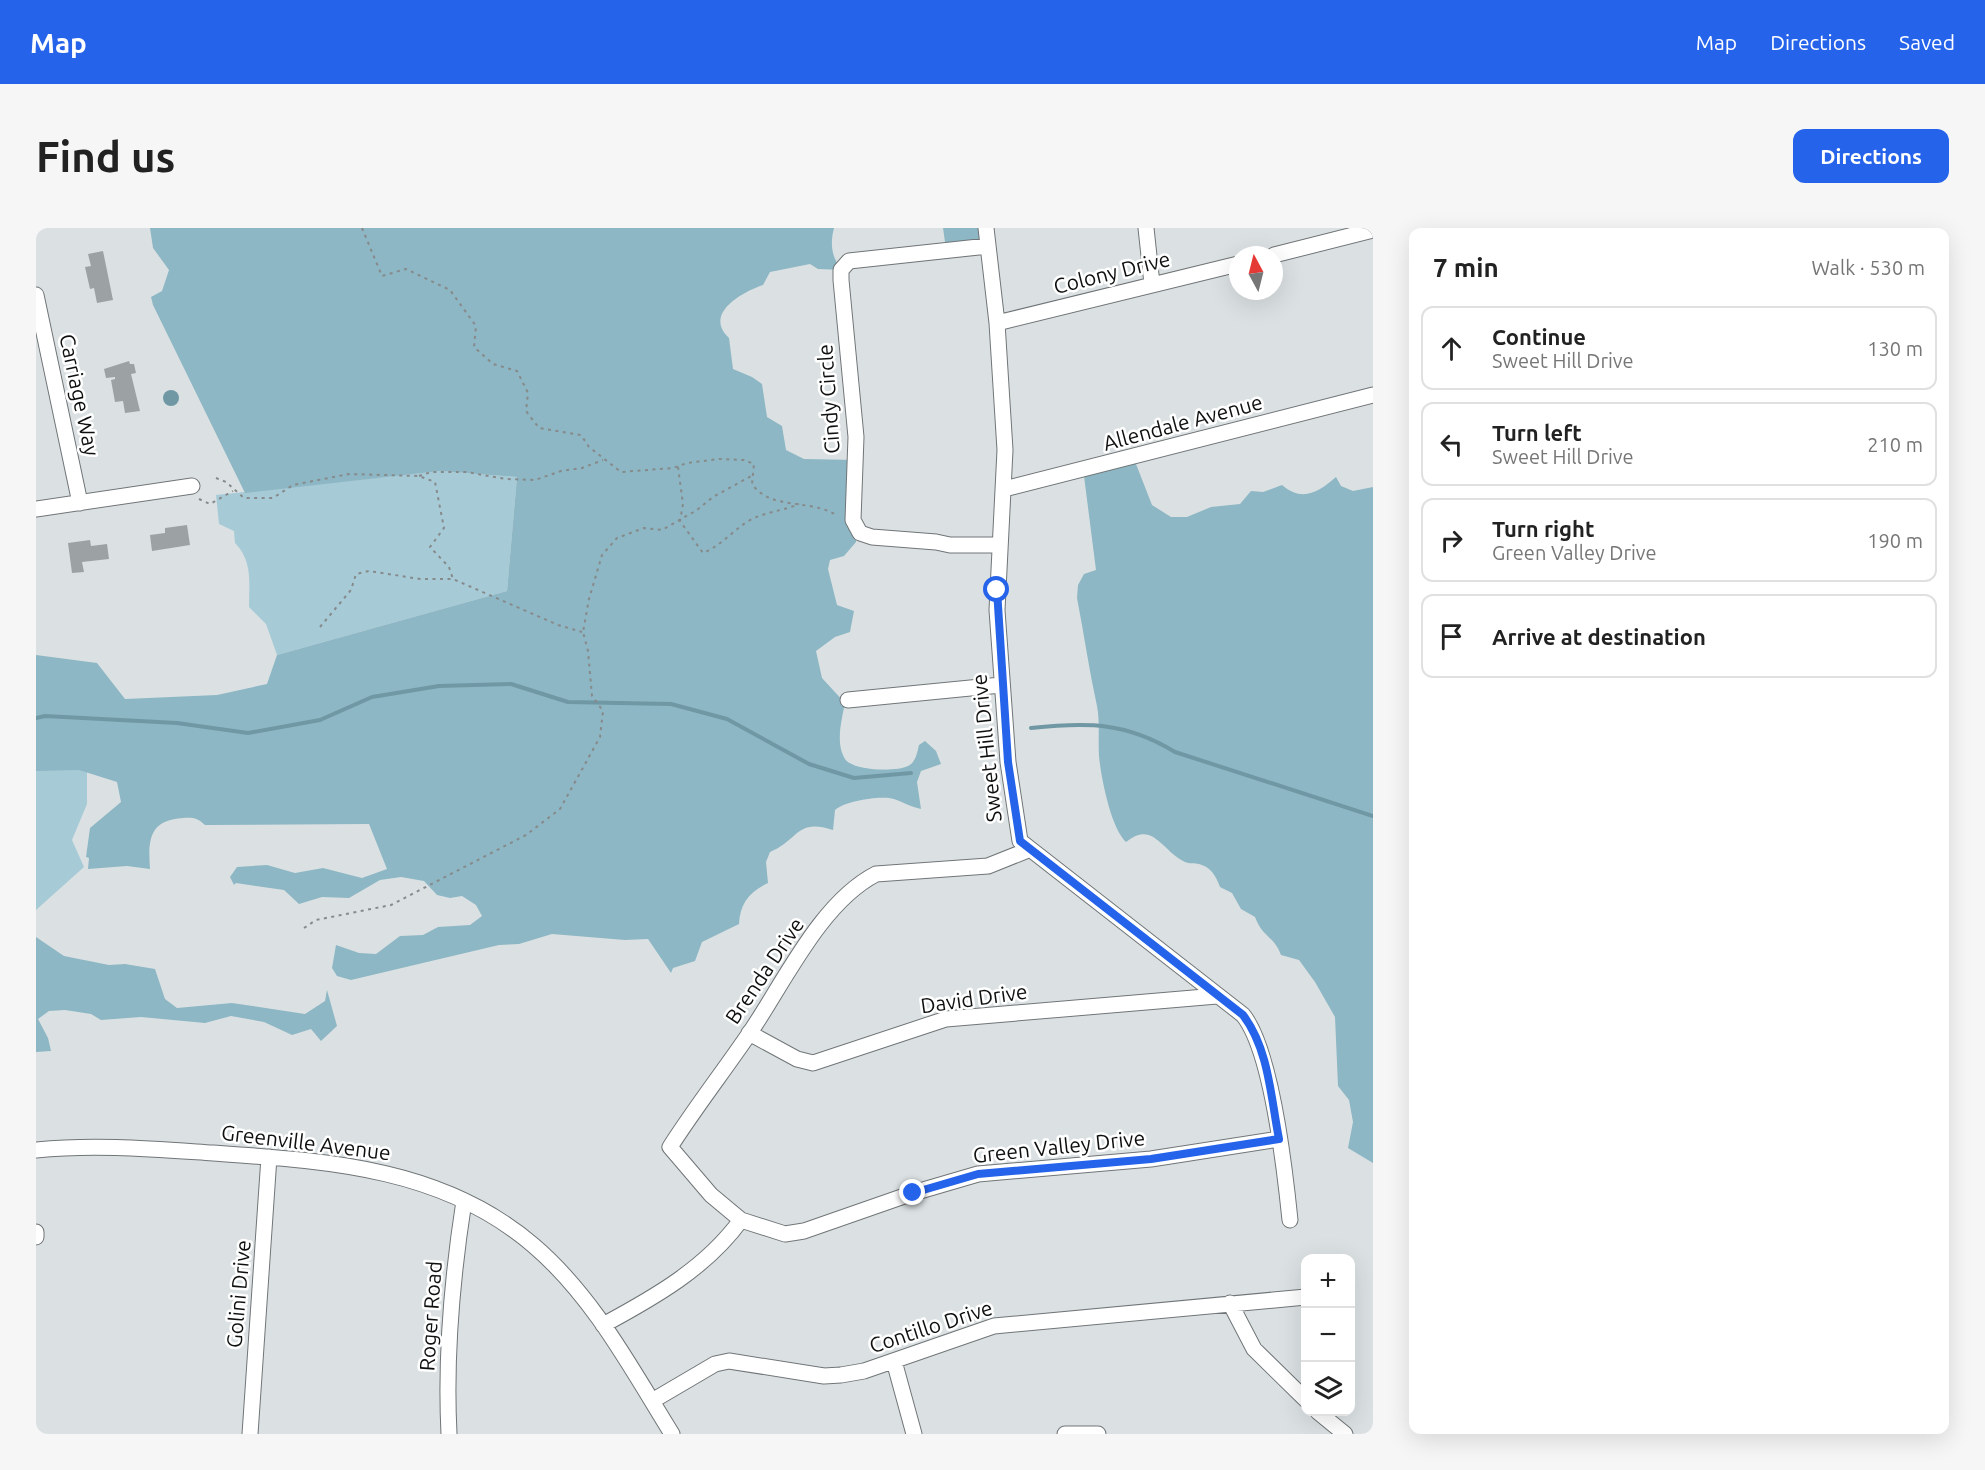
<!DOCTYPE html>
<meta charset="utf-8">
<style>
:root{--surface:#fff;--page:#f6f6f6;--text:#222;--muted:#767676;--line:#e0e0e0;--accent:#2563eb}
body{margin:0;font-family:Ubuntu,sans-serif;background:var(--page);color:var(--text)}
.controls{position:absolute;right:18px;bottom:18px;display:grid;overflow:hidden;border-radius:12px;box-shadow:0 6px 24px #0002}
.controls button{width:54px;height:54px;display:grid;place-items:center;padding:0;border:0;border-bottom:2px solid var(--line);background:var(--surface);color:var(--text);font:30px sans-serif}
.compass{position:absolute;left:1193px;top:18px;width:54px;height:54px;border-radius:50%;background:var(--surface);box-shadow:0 6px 24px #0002;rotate:353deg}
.stop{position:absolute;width:18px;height:18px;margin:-14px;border:4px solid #2563eb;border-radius:50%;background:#fff}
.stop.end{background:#2563eb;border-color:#fff;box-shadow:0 2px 6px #0008}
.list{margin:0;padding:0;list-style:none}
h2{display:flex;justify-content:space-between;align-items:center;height:78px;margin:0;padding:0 24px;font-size:26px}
h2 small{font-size:20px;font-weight:400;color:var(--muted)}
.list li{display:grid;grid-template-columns:39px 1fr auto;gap:18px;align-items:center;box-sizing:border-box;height:84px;margin:0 12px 12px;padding:0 12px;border:2px solid var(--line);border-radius:12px}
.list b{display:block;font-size:22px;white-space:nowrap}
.list p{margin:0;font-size:20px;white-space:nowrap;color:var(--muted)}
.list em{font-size:20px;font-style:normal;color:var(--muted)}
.icon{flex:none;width:33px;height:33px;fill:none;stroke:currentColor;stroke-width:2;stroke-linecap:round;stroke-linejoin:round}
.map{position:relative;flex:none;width:1337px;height:1206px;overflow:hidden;border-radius:12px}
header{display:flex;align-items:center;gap:36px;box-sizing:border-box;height:84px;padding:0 30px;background:var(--accent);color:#fff}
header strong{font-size:28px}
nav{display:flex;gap:33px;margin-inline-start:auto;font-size:21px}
.intro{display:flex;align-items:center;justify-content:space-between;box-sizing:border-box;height:144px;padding:0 36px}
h1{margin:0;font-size:42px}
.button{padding:15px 27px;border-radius:12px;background:var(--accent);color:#fff;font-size:21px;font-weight:700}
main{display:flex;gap:36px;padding:0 36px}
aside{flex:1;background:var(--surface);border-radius:12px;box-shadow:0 6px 24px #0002}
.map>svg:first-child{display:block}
.green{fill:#a6cbd7}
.forest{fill:#8db7c4}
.water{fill:#6f98a4}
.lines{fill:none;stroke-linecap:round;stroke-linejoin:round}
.stream{stroke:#6f98a4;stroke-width:4}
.building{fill:#9ca1a3}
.minor-casing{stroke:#707577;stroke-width:17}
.path{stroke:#868a8b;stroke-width:2;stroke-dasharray:3 4.5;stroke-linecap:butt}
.minor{stroke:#fff;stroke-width:15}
.route{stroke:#2563eb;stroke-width:8}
.labels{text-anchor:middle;stroke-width:5;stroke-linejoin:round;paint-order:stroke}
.street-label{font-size:21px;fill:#0e1010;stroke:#fff}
</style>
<header>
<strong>Map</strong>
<nav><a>Map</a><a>Directions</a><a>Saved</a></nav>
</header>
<div class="intro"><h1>Find us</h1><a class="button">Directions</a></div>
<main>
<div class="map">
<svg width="1337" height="1206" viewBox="0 0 1337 1206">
<rect width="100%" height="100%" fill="#dbe1e3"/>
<path class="green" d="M404,243L481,249L471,363L241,427L230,396L213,379C213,356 217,333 199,315L198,303L183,296L180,267Z
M0,542H51V576L36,612L48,639L0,682Z"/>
<path class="forest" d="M114,0H798C794,15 795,31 807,42L782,41L774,36L734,44L727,57C706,64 667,86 693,110L697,141L716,149L726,156L731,189L746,198L750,222L768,231L820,232V314L808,328L794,332L792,341L801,377L818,383L814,404L799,409L780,423L786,450L809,475C806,491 799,515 809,531C817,543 860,544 872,538C880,534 881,525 883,517L889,513L900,523L905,536L885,543L881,554L885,581C875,579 867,574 858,571C845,567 809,573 799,582L797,602C760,590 763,612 734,624L730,634L732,655C713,664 704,676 703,696L666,714L659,733L637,740L635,745L612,711L589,712L516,706L483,716L463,717L315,752L301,748L296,740L300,717L323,725L340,726L364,708L387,707L402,699L434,697L446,688L440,677L426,668L414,670L401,667L388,653L365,649L344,652L313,670L286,669L263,676L248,662L200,655L198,657L194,649L201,639L231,637L259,645L287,640L326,650L351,641L333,596L169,597C162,590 156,589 147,590C113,592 112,612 114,641L91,638L52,641L53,630L50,629L54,600L85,574L81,554L43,542L0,543V427L61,435L89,471L181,467L231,456L241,427L471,363L481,249L404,243L209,265L117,77L115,69L126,63L133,42L117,20Z
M907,0H949L951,23L911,28Z
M1097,235L1100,236L1116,277L1135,289H1151L1175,279L1204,276L1215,263L1227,264L1246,257C1266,274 1282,265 1300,249L1305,258L1317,263L1337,259V935L1312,920L1317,894L1313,872L1302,858L1299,789L1279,754L1263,732L1245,727C1238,708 1227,710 1219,689L1205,681L1196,665L1184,659C1180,648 1175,639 1163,636C1159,635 1153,636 1149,634C1125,622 1117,592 1090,614C1075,600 1065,550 1063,528C1062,512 1064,494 1061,478C1053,442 1048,406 1041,370L1042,357L1048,346L1060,342L1048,248Z
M0,709L28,728L73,737L89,736L119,741L129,771L141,780L196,775L269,786L289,773L291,762L301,798L285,813L275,801L256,807L228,794L195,788L169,795L105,789L65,792L55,786L29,782L13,783L2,791L12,810L15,823L0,824Z"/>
<path class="water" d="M127 170a8 8 0 1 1 16 0a8 8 0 1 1-16 0Z"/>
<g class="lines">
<path class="stream" d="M0,490L9,488L141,495L212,505L284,492L336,469L403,458L475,456L532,474L635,476L691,491L773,536L818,550L875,545
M995,500C1051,494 1090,494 1139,524L1337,588"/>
</g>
<path class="building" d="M67,23L77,72L61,75L58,60L54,61L49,39L55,38L52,26Z
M93,133L94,136H98L100,145L95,146L104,183L89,185L87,173L79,174L75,152L79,151V149L70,150L68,141Z
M151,297L154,317L116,323L114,307L129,305V300Z
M54,312L55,318L71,316L73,331L46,334L48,344L36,345L32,315Z"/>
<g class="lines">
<g class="minor-casing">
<path id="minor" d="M950,0L961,95L969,222L961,382L972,534L984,613L1207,787C1236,823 1249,943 1254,992
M1110,0L1116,56
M952,18L813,33L805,42V52L820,209L817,292L824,305L836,309L900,314L914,317H964
M1238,27L1337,2
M0,67L44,275
M961,95L1202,36
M968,261L1337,167
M0,281L156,258
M812,472L965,457
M713,805L761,831L777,835L910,791L1181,768
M0,922C59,916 117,921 177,925C290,933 406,939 497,1017C557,1068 595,1140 636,1206
M705,992L675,967L634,919C659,880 687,844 713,806C748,755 784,675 840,646L952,638L992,622
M0,1004V1009
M1194,1075L1218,1121L1270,1172
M567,1097C619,1069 670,1040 705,992L749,1006L768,1003L877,965L942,946L1115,931L1243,911
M858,1133L878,1206
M616,1173L679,1136L693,1133L788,1148L805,1147L828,1143L958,1098L1270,1069
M1282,1184L1309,1206
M214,1206L233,929
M413,1206C409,1127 416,1050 428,973
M1029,1206H1062"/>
</g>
<path class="path" d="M326,0L346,48L370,41L414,62L440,98L438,119L457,136L481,143L492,165L490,183L503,200L545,207L553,219L585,244L637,240L651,235L683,231L708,232L718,236L716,256C735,283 774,270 802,288
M642,239L647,276L644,293L667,325C687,317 698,300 718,290C732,284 749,282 763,276
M383,248L395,244H430L470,251L499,252L525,243L546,240L567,232
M180,250L190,254L208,270H237L257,257L313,246L383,248L399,254L408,300L394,319L413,339L417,351
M163,271L174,276L197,263
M284,399L315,362L320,346L333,343L384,351H417L522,397L546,404
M268,700L280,692L355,677L490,607L524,581L564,509L567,483L556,468L552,423L547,404L553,371L566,327L581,310L608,300L626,302L661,282L677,269L717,247"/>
<use href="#minor" class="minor"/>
</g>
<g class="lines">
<path class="route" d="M877,965L942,946L1115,931L1243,911C1235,871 1233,821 1207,787L984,613L972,534L961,362"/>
</g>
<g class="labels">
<g class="street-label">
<text transform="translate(1076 45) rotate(-14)" y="7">Colony Drive</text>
<text transform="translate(43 167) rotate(78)" y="7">Carriage Way</text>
<text transform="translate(793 171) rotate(-94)" y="7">Cindy Circle</text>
<text transform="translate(1147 195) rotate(-15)" y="7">Allendale Avenue</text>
<text transform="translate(951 520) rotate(-96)" y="7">Sweet Hill Drive</text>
<text transform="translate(729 743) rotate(-56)" y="7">Brenda Drive</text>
<text transform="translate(938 771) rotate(-8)" y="7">David Drive</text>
<text transform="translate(270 915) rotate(7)" y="7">Greenville Avenue</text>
<text transform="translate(1023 919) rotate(-6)" y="7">Green Valley Drive</text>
<text transform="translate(203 1066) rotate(-85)" y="7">Golini Drive</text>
<text transform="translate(395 1088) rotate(-86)" y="7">Roger Road</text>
<text transform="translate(895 1099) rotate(-18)" y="7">Contillo Drive</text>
</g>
</g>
</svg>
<div class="controls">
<button>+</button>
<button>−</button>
<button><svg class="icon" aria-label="layers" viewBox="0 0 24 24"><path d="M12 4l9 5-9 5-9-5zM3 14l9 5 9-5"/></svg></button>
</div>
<svg class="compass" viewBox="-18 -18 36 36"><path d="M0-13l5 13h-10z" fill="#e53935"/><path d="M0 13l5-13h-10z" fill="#767676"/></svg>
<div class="stop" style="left:961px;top:362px"></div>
<div class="stop end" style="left:877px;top:965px"></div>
</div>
<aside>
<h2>7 min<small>Walk · 530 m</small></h2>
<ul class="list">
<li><svg class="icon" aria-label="ahead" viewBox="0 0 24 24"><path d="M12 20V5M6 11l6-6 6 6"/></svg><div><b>Continue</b><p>Sweet Hill Drive</p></div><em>130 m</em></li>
<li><svg class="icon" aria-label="left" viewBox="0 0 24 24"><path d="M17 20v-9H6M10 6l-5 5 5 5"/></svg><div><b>Turn left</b><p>Sweet Hill Drive</p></div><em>210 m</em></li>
<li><svg class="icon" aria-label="right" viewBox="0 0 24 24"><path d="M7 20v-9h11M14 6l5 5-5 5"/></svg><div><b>Turn right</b><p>Green Valley Drive</p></div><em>190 m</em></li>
<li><svg class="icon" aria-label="arrive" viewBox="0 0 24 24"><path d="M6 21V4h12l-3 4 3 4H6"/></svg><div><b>Arrive at destination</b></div></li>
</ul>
</aside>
</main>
